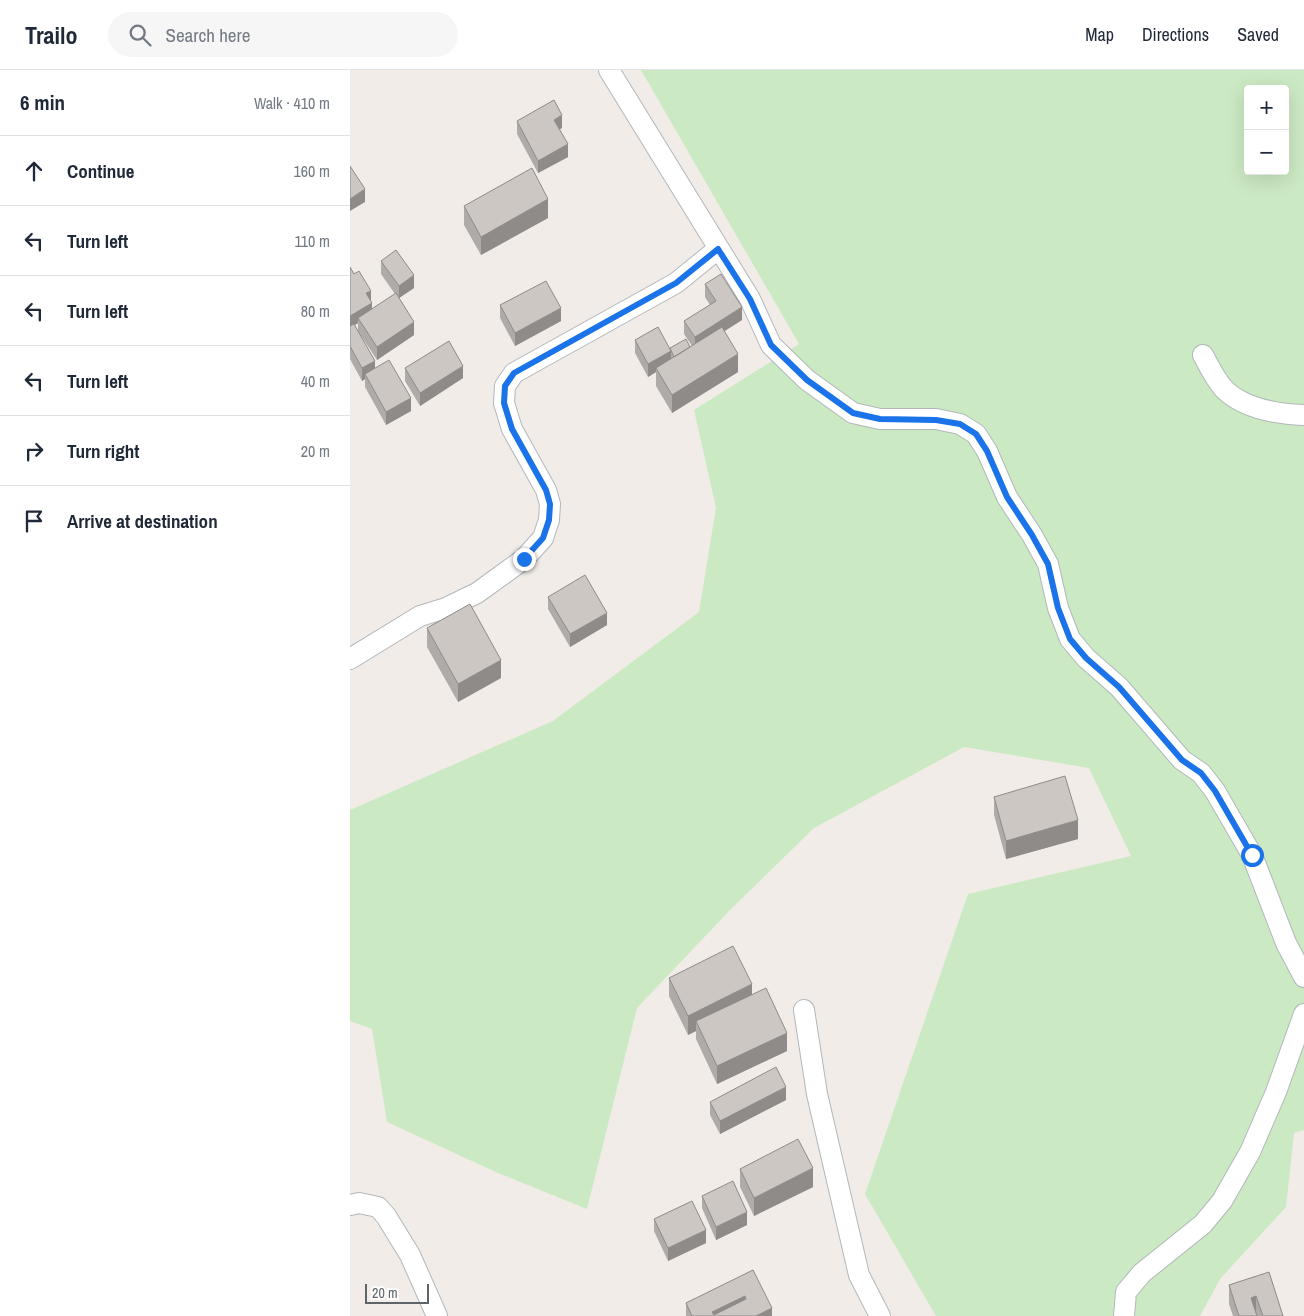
<!DOCTYPE html>
<meta charset="utf-8">
<style>
:root{--surface:#fff;--page:#f6f6f7;--text:#1f2937;--muted:#747a83;--line:#e0e1e3}
body{margin:0;font-family:"Archivo Narrow",sans-serif;background:var(--page);color:var(--text)}
.controls{position:absolute;right:15px;top:15px;display:grid;overflow:hidden;border-radius:5px;box-shadow:0 5px 20px #0002}
.controls button{width:45px;height:45px;display:grid;place-items:center;padding:0;border:0;border-bottom:1px solid var(--line);background:var(--surface);color:var(--text);font:25px sans-serif}
.scale{position:absolute;left:15px;bottom:12px;width:64px;box-sizing:border-box;padding-left:5px;border:2px solid #5e6568;border-top:0;font-size:14px;line-height:18px;white-space:nowrap;color:#5e6568;-webkit-text-stroke:4px #fff;paint-order:stroke}
.stop{position:absolute;width:15px;height:15px;margin:-11px;border:4px solid #1a73e8;border-radius:50%;background:#fff}
.stop.end{background:#1a73e8;border-color:#fff;box-shadow:0 1px 5px #0008}
.list{margin:0;padding:0;list-style:none}
h2{display:flex;justify-content:space-between;align-items:center;height:65px;margin:0;padding:0 20px;font-size:21px}
h2 small{font-size:16px;font-weight:400;color:var(--muted)}
.list li{display:grid;grid-template-columns:32px 1fr auto;gap:15px;align-items:center;box-sizing:border-box;height:70px;padding:0 20px;border-top:1px solid var(--line)}
.list b{display:block;font-size:19px;white-space:nowrap}
.list em{font-size:16px;font-style:normal;color:var(--muted)}
.icon{flex:none;width:28px;height:28px;fill:none;stroke:currentColor;stroke-width:2;stroke-linecap:round;stroke-linejoin:round}
.map{position:relative;flex:none;width:954px;height:1246px;overflow:hidden}
header{display:flex;align-items:center;gap:30px;box-sizing:border-box;height:70px;padding:0 25px;background:var(--surface);border-bottom:1px solid var(--line)}
header strong{font-size:24px}
nav{display:flex;gap:28px;margin-inline-start:auto;font-size:18px}
.search{width:350px;height:45px;background:var(--page);display:flex;align-items:center;gap:12px;box-sizing:border-box;padding:0 18px;border-radius:28px;color:var(--muted);font-size:19px}
main{display:flex}
aside{flex:1;background:var(--surface)}
.map>svg:first-child{display:block}
.green{fill:#cbe9c3;fill-rule:evenodd}
.lines{fill:none;stroke-linecap:round;stroke-linejoin:round}
.street-casing{stroke:#b2b7ba;stroke-width:22}
.street{stroke:#fff;stroke-width:20}
.wall{fill:#afaba8;fill-rule:evenodd}
.shaded-wall{fill:#8f8b88}
.building{fill:#ccc7c3;stroke:#8f8b88;fill-rule:evenodd}
.route{stroke:#1a73e8;stroke-width:6}
</style>
<header>
<strong>Trailo</strong>
<div class="search"><svg class="icon" aria-label="search" viewBox="0 0 24 24"><circle cx="10" cy="10" r="6"/><path d="M15 15l6 6"/></svg>Search here</div>
<nav><a>Map</a><a>Directions</a><a>Saved</a></nav>
</header>
<main>
<aside>
<h2>6 min<small>Walk · 410 m</small></h2>
<ul class="list">
<li><svg class="icon" aria-label="ahead" viewBox="0 0 24 24"><path d="M12 20V5M6 11l6-6 6 6"/></svg><div><b>Continue</b></div><em>160 m</em></li>
<li><svg class="icon" aria-label="left" viewBox="0 0 24 24"><path d="M17 20v-9H6M10 6l-5 5 5 5"/></svg><div><b>Turn left</b></div><em>110 m</em></li>
<li><svg class="icon" aria-label="left" viewBox="0 0 24 24"><path d="M17 20v-9H6M10 6l-5 5 5 5"/></svg><div><b>Turn left</b></div><em>80 m</em></li>
<li><svg class="icon" aria-label="left" viewBox="0 0 24 24"><path d="M17 20v-9H6M10 6l-5 5 5 5"/></svg><div><b>Turn left</b></div><em>40 m</em></li>
<li><svg class="icon" aria-label="right" viewBox="0 0 24 24"><path d="M7 20v-9h11M14 6l5 5-5 5"/></svg><div><b>Turn right</b></div><em>20 m</em></li>
<li><svg class="icon" aria-label="arrive" viewBox="0 0 24 24"><path d="M6 21V4h12l-3 4 3 4H6"/></svg><div><b>Arrive at destination</b></div></li>
</ul>
</aside>
<div class="map">
<svg width="954" height="1246" viewBox="0 0 954 1246">
<rect width="100%" height="100%" fill="#f1ece7"/>
<path class="green" d="M291,0H954V1060L944,1063L936,1137L870,1209L850,1246H586L515,1124L618,824L781,786L739,698L614,677L464,758L380,840L287,938L237,1139L148,1103L37,1052L22,959L0,951V740L203,651L349,542L366,438L344,340L449,274ZM898,19H935V101H898Z"/>
<g class="lines">
<g class="street-casing">
<path id="street" d="M259,0L400,229L421,275L457,310L503,343L530,349H586L610,354L626,364L637,381L657,427L682,465L698,494L708,538L720,569L736,588L769,617L832,690L851,703L865,721L902,785L936,873L954,907
M853,285C859,296 865,309 874,319C894,339 927,344 954,345
M0,589L70,546L96,538L127,523L174,489L193,468L199,450L200,434L196,420L162,359L154,333L155,316L164,303L326,213L368,179
M454,940L467,1024L509,1205L530,1246
M0,1135L9,1133L28,1137L36,1146L60,1185L87,1246
M774,1246L776,1222L792,1203L853,1154L872,1131L900,1082L926,1022L954,944"/>
</g>
<use href="#street" class="street"/>
</g>
<path class="wall" d="M167,51L212,58L210,59L218,87L188,103L167,64Z
M114,136L198,148L131,185L114,155Z
M31,191L64,218L49,228L64,265L27,290L8,261L25,298L61,341L36,355L15,317V309L12,311L0,289V197L21,231L22,239L45,224L31,204ZM8,253V261L5,255Z
M355,214L392,250L374,261L388,302L322,343L306,316V302L298,307L285,283V270L320,278L340,277L342,276L334,264V251L360,235L355,227Z
M150,235L211,251L165,276L150,248Z
M55,298L113,308L70,336L55,311Z
M198,527L257,555L220,577L198,539Z
M77,558L151,608L108,632L77,577Z
M644,727L728,769L656,789L644,745Z
M319,908L402,924L437,981L367,1014L346,969V961L338,965L319,926Z
M436,1030L370,1064L360,1045V1032Z
M390,1099L463,1117L404,1146L390,1117Z
M352,1126L397,1155L366,1170L352,1138Z
M304,1149L356,1173L318,1191L304,1161Z
M403,1200L422,1246H336V1233Z
M919,1202L933,1246H883L879,1234V1215Z"/>
<path class="shaded-wall" d="M212,45V58L204,62V50Z
M218,74V87L188,103V91Z
M15,119V132L0,141V129Z
M198,129V148L131,185V167Z
M64,205V218L49,228V216Z
M21,221V233L16,223Z
M22,233V245L8,248V253L0,258V246Z
M392,237V250L345,280V267Z
M211,238V251L165,276V263Z
M64,252V265L27,290V277Z
M321,281V293L306,298V302L298,307V294Z
M388,284V302L322,343V325Z
M25,291V304H15V309L12,311V298Z
M113,296V308L70,336V323Z
M61,328V341L36,355V342Z
M257,543V555L220,577V564Z
M151,590V608L108,632V614Z
M728,750V769L656,789V771Z
M402,914V933L346,951V961L338,965V946Z
M437,963V981L367,1014V996Z
M436,1017V1030L370,1064V1051Z
M463,1098V1117L404,1146V1128Z
M397,1142V1155L366,1170V1157Z
M356,1160V1173L318,1191V1178Z
M395,1226V1245L362,1246V1242Z
M906,1226V1244L901,1228Z
M422,1238V1246H406Z"/>
<path class="building" d="M204,30L212,45L204,50L218,74L188,91L167,51Z
M0,96L15,119L0,129Z
M182,98L198,129L131,167L114,136Z
M46,180L64,205L49,216L31,191Z
M0,197L4,204L9,201L21,221L16,223L22,233L0,246Z
M371,204L392,237L345,267L334,251L366,231L355,214Z
M196,211L211,238L165,263L150,235Z
M46,223L64,252L27,277L8,248Z
M4,254L25,291L12,298L0,276V256Z
M308,257L321,281L298,294L285,270Z
M372,257L388,284L322,325L306,298Z
M336,269L340,277L324,287L320,278Z
M99,271L113,296L70,323L55,298Z
M39,290L61,328L36,342L15,304Z
M235,505L257,543L220,564L198,527Z
M120,534L151,590L108,614L77,558Z
M715,706L728,750L656,771L644,727Z
M383,876L402,914L338,946L319,908Z
M416,918L437,963L367,996L346,951Z
M426,997L436,1017L370,1051L360,1032Z
M448,1069L463,1098L404,1128L390,1099Z
M383,1111L397,1142L366,1157L352,1126Z
M342,1131L356,1160L318,1178L304,1149Z
M403,1200L422,1238L406,1246H342L336,1233ZM395,1226L396,1229L364,1245L362,1242Z
M919,1202L933,1246H913L906,1226L901,1228L907,1246H889L879,1215Z"/>
<g class="lines">
<path class="route" d="M174,489L193,468L199,450L200,434L196,420L162,359L154,333L155,316L164,303L326,213L368,179L400,229L421,275L457,310L503,343L530,349L586,350L610,354L626,364L637,381L657,427L682,465L698,494L708,538L720,569L736,588L769,617L832,690L851,703L865,721L902,785"/>
</g>
</svg>
<div class="controls">
<button>+</button>
<button>−</button>
</div>
<div class="scale">20 m</div>
<div class="stop" style="left:902px;top:785px"></div>
<div class="stop end" style="left:174px;top:489px"></div>
</div>
</main>
